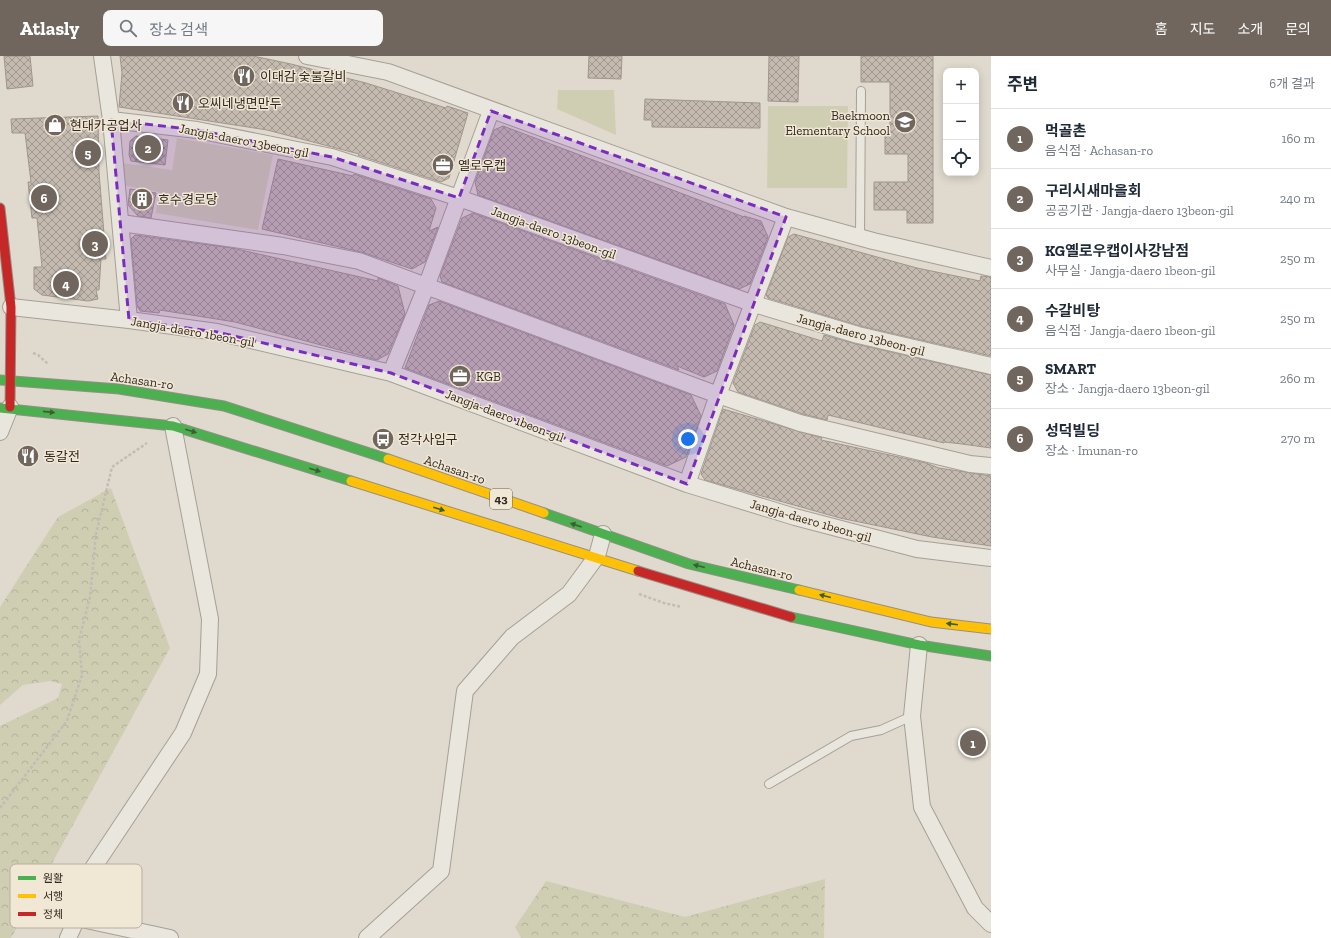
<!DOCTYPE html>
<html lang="ko">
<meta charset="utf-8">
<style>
:root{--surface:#fff;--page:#f6f6f7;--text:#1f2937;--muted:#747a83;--line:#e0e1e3;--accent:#70665d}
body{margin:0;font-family:"Zilla Slab","Noto Sans KR",serif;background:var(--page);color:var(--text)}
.controls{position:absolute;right:12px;top:12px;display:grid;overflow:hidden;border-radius:8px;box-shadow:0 2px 10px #0003}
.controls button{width:36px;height:36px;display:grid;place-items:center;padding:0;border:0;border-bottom:1px solid var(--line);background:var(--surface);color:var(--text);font:20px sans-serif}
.you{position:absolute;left:688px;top:383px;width:14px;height:14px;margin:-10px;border:3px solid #fff;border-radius:50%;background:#1a73e8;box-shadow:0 0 0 6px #1a73e833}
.badge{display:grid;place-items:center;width:26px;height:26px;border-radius:50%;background:var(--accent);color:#fff;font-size:13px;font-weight:700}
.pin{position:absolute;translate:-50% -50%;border:2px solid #fff;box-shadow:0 1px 4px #0006}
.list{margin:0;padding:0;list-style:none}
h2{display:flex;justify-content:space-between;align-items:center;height:52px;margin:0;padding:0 16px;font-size:17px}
h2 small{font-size:13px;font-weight:400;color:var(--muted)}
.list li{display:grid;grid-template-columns:26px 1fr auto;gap:12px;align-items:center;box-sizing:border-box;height:60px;padding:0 16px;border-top:1px solid var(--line)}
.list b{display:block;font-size:15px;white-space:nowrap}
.list p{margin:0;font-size:13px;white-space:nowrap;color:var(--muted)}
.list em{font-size:13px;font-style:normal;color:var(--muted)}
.icon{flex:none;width:22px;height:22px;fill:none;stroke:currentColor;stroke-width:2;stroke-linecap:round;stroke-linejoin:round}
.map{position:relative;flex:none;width:991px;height:882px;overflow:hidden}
header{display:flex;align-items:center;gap:24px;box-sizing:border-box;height:56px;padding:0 20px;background:var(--accent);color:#fff}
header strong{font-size:19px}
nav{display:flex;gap:22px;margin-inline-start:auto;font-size:14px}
.search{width:280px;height:36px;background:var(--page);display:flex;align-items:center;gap:10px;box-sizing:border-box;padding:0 14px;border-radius:8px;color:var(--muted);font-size:15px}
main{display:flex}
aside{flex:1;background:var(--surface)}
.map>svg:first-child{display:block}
.forest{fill:url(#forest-crowns)}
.park{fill:#d0ceb2}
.building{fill:url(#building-cross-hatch);stroke:#a0968e}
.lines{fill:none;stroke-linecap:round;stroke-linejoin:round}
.lane-casing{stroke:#a69f96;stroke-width:10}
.street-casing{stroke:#a69f96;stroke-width:18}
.fast-casing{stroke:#958f86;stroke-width:11}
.slow-casing{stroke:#958f86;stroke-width:11}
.jam-casing{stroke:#958f86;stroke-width:11}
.path{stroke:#c1bcb5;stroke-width:2.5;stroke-dasharray:3 2;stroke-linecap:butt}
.lane{stroke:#e9e6de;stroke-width:8}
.street{stroke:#e9e6de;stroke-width:16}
.fast{stroke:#4caf50;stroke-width:9}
.slow{stroke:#ffc107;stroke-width:9}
.jam{stroke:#c62828;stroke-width:9}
.oneway{fill:#3d5e33}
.marked{fill:#7b2cbf;fill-opacity:0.2;stroke:#7b2cbf;stroke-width:3;stroke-dasharray:8 5;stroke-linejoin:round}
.labels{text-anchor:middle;stroke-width:3;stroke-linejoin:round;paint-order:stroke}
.shield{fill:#f1e7d5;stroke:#6c6156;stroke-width:1}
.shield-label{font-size:12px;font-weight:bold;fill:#332820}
.poi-label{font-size:13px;fill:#332820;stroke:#f1e7d5;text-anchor:start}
.street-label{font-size:13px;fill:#332820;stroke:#f1e7d5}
.key{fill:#f1e7d5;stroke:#b8ae9f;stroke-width:1}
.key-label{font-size:11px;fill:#332820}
</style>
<header>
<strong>Atlasly</strong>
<div class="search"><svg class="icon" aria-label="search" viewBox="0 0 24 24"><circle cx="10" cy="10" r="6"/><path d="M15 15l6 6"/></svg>장소 검색</div>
<nav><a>홈</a><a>지도</a><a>소개</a><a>문의</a></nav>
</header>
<main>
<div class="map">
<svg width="991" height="882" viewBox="0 0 991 882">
<defs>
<pattern id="forest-crowns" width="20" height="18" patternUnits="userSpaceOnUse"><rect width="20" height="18" fill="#d0ceb2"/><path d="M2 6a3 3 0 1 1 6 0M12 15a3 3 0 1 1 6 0" fill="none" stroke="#b3b199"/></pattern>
<pattern id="building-cross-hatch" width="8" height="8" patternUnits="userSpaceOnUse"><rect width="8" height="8" fill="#c4baaf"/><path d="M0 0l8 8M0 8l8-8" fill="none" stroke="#a0978e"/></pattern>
</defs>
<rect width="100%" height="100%" fill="#e0dace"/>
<path class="forest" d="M111,432L170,592L11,882H0V670L58,642L62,628L50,625L23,629L0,649V551L58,461Z
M825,823L824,882H521L515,871L546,825L685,861Z"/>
<path class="park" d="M558,34H614L616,79L557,53Z
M768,50H848L847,132H767Z
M177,82L273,99L258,174L156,157L159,136L122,129V107L172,114Z"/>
<path class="building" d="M4,0H30L33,30L7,33Z
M120,0H253L291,8L366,27L446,52L447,50L468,57L449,122L441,126L358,99L359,98L267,74L119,51L122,17Z
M589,0H622L621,23L588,22Z
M769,0H799L798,46L768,45Z
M861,0H933V167H907V154H874V126H908V98H885V74L890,72V26H861Z
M645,43L760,47V72L652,71V64H644Z
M98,60L99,116L106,203H101L99,234H96L98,243L88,245L42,239L34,233V211H42L37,162H32L28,126H31L25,77H12L11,63Z
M503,70L744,161V160L761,165L768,181L750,228L739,233L478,139L475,126L494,74Z
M136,80L168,84L165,109L131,105L129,99L130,85Z
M278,103L353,120L354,118L431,143L436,152L429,175L438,171L425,206L412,213L361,196L262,173Z
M130,133L156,137L151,162L138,160L128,149Z
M473,157L725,248L734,269L717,315L704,321L677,310L679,314L442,226L440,220L462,162Z
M794,178L917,212L980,225L981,220L991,221V300L860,270L768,242L766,239L788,181Z
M135,179L232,192L378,225V222L398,230L405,258L388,298L377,304L235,266L160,254L159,257L140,255L137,250L131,183Z
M439,245L691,339L701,360L686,401L667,410L405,312L429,249Z
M760,266L822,285L824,279L856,288L991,319V392L962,388L944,386V387L828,359L827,364L803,358L738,336L733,327L755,269Z
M723,353L822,382L821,384L926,407L939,412L991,420V490L932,481L840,462L705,424L701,418Z"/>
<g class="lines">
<g class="lane-casing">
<path id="lane" d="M860,181L861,35
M769,728L851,680L881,674L912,660"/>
</g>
<g class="street-casing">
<path id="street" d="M102,0L111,64L129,264
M307,0L388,16L786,161L873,185L991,212
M111,64L197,74L332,101L459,142L754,248L858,279L991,310
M121,167L283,190L359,205L718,339L800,367L970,408L991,410
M11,251L129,264L217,276L391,317L687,428L795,461L917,493L991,502
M391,317L426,231L491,55
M0,376L10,351
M687,428L718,339L786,161
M919,589L912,660L922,751L975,852L991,868
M77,862L170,882
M68,882L77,862L87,821L183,677L208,618L210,563L173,370
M367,882L441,815L465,635L512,581L569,538L597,500L603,478"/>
</g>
<g class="fast-casing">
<path id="fast" d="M0,324L119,333L224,350L388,403
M0,352L173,370L351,425
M544,457L689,508L799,534
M791,561L919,589L991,600"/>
</g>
<g class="slow-casing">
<path id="slow" d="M388,403L544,457
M351,425L638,515
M799,534L931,566L991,573"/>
</g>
<g class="jam-casing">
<path id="jam" d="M0,152L11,251L10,351
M638,515L791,561"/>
</g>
<path class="path" d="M33,297L38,299L48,308
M639,538L664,547L682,551
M0,752L67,665L82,619L79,584L90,541L96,478L112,411L147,387"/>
<use href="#lane" class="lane"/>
<use href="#street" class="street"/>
<use href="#fast" class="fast"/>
<use href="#slow" class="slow"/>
<use href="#jam" class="jam"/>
</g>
<defs><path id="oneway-solid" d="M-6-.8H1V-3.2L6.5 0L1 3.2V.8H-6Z"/></defs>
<g class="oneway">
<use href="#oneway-solid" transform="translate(49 356) rotate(6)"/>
<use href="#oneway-solid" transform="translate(191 375) rotate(17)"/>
<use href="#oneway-solid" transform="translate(315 414) rotate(17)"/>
<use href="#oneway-solid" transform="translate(439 453) rotate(17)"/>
<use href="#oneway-solid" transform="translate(576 469) rotate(-161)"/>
<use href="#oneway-solid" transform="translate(699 510) rotate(-166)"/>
<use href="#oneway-solid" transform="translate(825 540) rotate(-166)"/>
<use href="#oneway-solid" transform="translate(952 568) rotate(-173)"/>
</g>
<path class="marked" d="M491,55L786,161L687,428L391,317L217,276L129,264L111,64L197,74L332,101L459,142Z"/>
<defs>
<g id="restaurant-disc" transform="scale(1.15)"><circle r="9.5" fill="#70665d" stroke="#f1e7d5"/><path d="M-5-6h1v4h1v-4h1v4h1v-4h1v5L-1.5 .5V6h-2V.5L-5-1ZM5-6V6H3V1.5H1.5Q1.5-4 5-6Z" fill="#fff"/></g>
<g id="school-disc" transform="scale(1.15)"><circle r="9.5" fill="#70665d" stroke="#f1e7d5"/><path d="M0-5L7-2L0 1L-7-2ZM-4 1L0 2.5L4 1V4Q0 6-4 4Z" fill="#fff"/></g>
<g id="shop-disc" transform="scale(1.15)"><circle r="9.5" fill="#70665d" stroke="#f1e7d5"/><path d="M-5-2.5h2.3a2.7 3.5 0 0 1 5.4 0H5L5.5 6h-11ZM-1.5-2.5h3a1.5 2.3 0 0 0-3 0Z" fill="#fff"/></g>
<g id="office-disc" transform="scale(1.15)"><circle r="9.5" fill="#70665d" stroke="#f1e7d5"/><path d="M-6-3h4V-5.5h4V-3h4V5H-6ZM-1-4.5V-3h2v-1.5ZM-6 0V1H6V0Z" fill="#fff"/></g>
<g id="building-disc" transform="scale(1.15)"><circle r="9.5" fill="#70665d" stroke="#f1e7d5"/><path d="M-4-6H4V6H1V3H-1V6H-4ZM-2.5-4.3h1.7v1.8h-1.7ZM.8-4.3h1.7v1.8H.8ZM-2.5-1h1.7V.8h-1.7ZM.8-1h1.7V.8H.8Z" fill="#fff"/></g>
<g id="bus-disc" transform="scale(1.15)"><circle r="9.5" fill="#70665d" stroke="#f1e7d5"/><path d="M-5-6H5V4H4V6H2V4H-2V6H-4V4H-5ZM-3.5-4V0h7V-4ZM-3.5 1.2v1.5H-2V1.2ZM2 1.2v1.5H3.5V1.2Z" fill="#fff"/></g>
</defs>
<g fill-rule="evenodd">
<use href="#restaurant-disc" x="244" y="20"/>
<use href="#restaurant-disc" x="183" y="47"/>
<use href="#school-disc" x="905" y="66"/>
<use href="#shop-disc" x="55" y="69"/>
<use href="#office-disc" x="443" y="109"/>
<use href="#building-disc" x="142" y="143"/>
<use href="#office-disc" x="460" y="320"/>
<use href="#bus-disc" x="383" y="383"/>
<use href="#restaurant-disc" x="28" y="400"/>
</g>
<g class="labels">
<rect class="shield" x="490" y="433" width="22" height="20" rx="3"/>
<g class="shield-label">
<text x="501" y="447">43</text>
</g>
<g class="poi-label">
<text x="260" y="25">이대감 숯불갈비</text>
<text x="198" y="52">오씨네냉면만두</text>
<text x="890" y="64" text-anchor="end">Baekmoon<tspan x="890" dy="15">Elementary School</tspan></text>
<text x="70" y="74">현대카공업사</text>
<text x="458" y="114">옐로우캡</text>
<text x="158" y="148">호수경로당</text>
<text x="476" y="325">KGB</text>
<text x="398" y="388">정각사입구</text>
<text x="44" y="405">동갈전</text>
</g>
<g class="street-label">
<text transform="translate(244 84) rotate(11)" y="5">Jangja-daero 13beon-gil</text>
<text transform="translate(554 176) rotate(20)" y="5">Jangja-daero 13beon-gil</text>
<text transform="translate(193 275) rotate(10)" y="5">Jangja-daero 1beon-gil</text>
<text transform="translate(861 278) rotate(15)" y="5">Jangja-daero 13beon-gil</text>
<text transform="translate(142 324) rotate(8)" y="5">Achasan-ro</text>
<text transform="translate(505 359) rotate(21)" y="5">Jangja-daero 1beon-gil</text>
<text transform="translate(455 413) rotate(19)" y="5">Achasan-ro</text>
<text transform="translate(811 464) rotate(16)" y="5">Jangja-daero 1beon-gil</text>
<text transform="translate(762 512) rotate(14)" y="5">Achasan-ro</text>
</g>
</g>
<rect x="10" y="808" width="132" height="64" rx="6" class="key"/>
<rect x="18" y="820" width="18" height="4" fill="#4caf50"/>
<rect x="18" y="838" width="18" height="4" fill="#ffc107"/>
<rect x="18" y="856" width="18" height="4" fill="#c62828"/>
<g class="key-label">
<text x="43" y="826">원활</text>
<text x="43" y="844">서행</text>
<text x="43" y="862">정체</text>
</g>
</svg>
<div class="controls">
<button>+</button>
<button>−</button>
<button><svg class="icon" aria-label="locate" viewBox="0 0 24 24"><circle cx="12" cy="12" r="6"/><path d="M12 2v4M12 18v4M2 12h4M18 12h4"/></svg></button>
</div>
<div class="you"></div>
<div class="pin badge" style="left:973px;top:687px">1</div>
<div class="pin badge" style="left:148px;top:92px">2</div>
<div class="pin badge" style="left:95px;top:188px">3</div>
<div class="pin badge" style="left:66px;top:228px">4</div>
<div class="pin badge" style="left:88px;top:97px">5</div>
<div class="pin badge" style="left:44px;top:142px">6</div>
</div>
<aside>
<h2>주변<small>6개 결과</small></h2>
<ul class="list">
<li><span class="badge">1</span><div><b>먹골촌</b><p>음식점 · Achasan-ro</p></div><em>160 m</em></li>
<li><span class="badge">2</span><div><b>구리시새마을회</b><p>공공기관 · Jangja-daero 13beon-gil</p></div><em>240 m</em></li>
<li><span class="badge">3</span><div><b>KG옐로우캡이사강남점</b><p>사무실 · Jangja-daero 1beon-gil</p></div><em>250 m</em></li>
<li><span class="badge">4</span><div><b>수갈비탕</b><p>음식점 · Jangja-daero 1beon-gil</p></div><em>250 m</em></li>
<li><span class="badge">5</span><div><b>SMART</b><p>장소 · Jangja-daero 13beon-gil</p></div><em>260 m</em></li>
<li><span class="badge">6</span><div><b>성덕빌딩</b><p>장소 · Imunan-ro</p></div><em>270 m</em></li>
</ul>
</aside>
</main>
